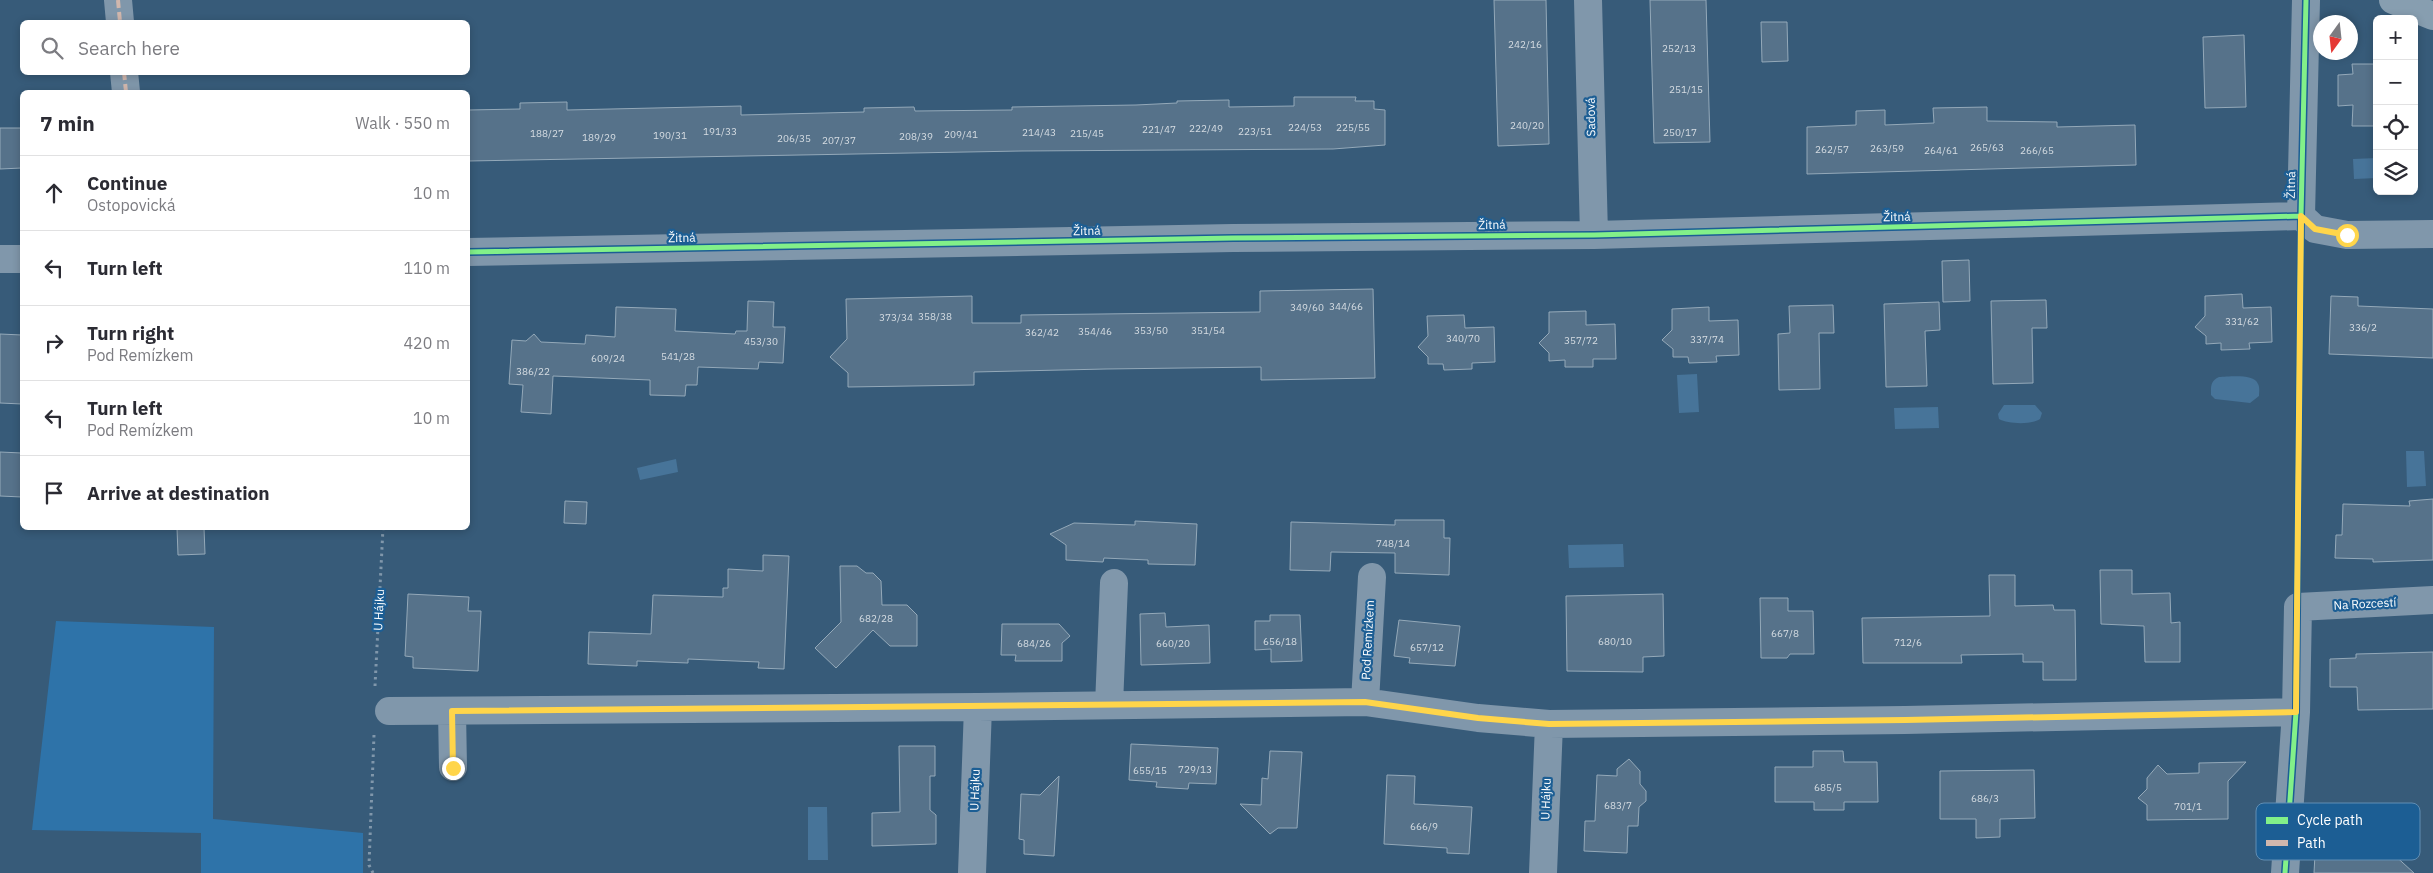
<!DOCTYPE html>
<meta charset="utf-8">
<style>
:root{--surface:#fff;--page:#f7f7f7;--text:#2b2b33;--muted:#7c7c81;--line:#e1e1e2}
body{margin:0;font-family:"IBM Plex Sans",sans-serif;background:var(--page);color:var(--text)}
.controls{position:absolute;right:15px;top:15px;display:grid;overflow:hidden;border-radius:8px;box-shadow:0 2px 8px #0003}
.controls button{width:45px;height:45px;display:grid;place-items:center;padding:0;border:0;border-bottom:1px solid var(--line);background:var(--surface);color:var(--text);font:25px sans-serif}
.compass{position:absolute;left:2313px;top:15px;width:45px;height:45px;border-radius:50%;background:var(--surface);box-shadow:0 2px 8px #0003;rotate:195deg}
.stop{position:absolute;width:15px;height:15px;margin:-11px;border:4px solid #ffd54a;border-radius:50%;background:#fff}
.stop.end{background:#ffd54a;border-color:#fff;box-shadow:0 1px 5px #0008}
.list{margin:0;padding:0;list-style:none}
h2{display:flex;justify-content:space-between;align-items:center;height:65px;margin:0;padding:0 20px;font-size:21px}
h2 small{font-size:16px;font-weight:400;color:var(--muted)}
.list li{display:grid;grid-template-columns:32px 1fr auto;gap:15px;align-items:center;box-sizing:border-box;height:75px;padding:0 20px;border-top:1px solid var(--line)}
.list b{display:block;font-size:19px;white-space:nowrap}
.list p{margin:0;font-size:16px;white-space:nowrap;color:var(--muted)}
.list em{font-size:16px;font-style:normal;color:var(--muted)}
.icon{flex:none;width:28px;height:28px;fill:none;stroke:currentColor;stroke-width:2;stroke-linecap:round;stroke-linejoin:round}
.map{position:relative;flex:none;width:2433px;height:873px;overflow:hidden}
.search{position:absolute;background:var(--surface);box-shadow:0 2px 8px #0003;left:20px;top:20px;width:450px;height:55px;display:flex;align-items:center;gap:12px;box-sizing:border-box;padding:0 18px;border-radius:8px;color:var(--muted);font-size:19px}
.panel{position:absolute;background:var(--surface);box-shadow:0 2px 8px #0003;left:20px;top:90px;width:450px;height:440px;border-radius:8px}
.map>svg:first-child{display:block}
.green{fill:#2e73a9}
.water{fill:#477499}
.building{fill:#56728a;stroke:#94a9b9}
.lines{fill:none;stroke-linecap:round;stroke-linejoin:round}
.path{stroke:#8097ab;stroke-width:3;stroke-dasharray:2.5 4;stroke-linecap:butt}
.street{stroke:#8097ab;stroke-width:28}
.secondary{stroke:#879eb0;stroke-width:28}
.quiet{stroke:#d1b7ad;stroke-width:4;stroke-dasharray:8 4;stroke-linecap:butt}
.cycleway-casing{stroke:#1c5e94;stroke-width:8}
.cycleway{stroke:#82f089;stroke-width:5}
.route{stroke:#ffd54a;stroke-width:6}
.labels{text-anchor:middle;stroke-width:4.5;stroke-linejoin:round;paint-order:stroke}
.number-label{font-size:10px;fill:#d5dce2}
.street-label{font-size:12px;fill:#fff;stroke:#1c5e94}
.key{fill:#1c5e94;stroke:#608eb4;stroke-width:1}
.key-label{font-size:14px;fill:#fff}
</style>
<div class="map">
<svg width="2433" height="873" viewBox="0 0 2433 873">
<rect width="100%" height="100%" fill="#375b79"/>
<path class="green" d="M56,621L214,627L213,819L363,833V873H201V833L32,830Z"/>
<path class="water" d="M2377,158V178L2354,179L2353,159Z
M1697,374L1699,412L1679,413L1677,375Z
M2219,377C2228,377 2254,373 2258,384C2260,387 2259,393 2259,396L2250,403L2215,399L2211,395C2211,387 2210,381 2219,377Z
M2004,405H2035L2042,413L2040,419C2031,425 2008,424 1999,419L1998,414Z
M1938,407L1939,428L1895,429L1894,408Z
M2406,451H2424L2426,486L2407,487Z
M676,459L678,472L640,480L637,468Z
M1623,544L1624,567L1569,568L1568,545Z
M808,807H827L828,860H808Z"/>
<path class="building" d="M1494,0H1546L1549,144L1498,146Z
M1650,0H1706L1710,142L1654,143Z
M1761,22H1787L1788,61L1762,62Z
M2244,35L2246,107L2205,108L2203,37Z
M2352,64H2377V126H2352L2353,105L2338,106V75L2353,74Z
M1294,97H1356L1355,101H1374V109L1385,110V145L1333,149L1022,151L468,161V110L520,109V103L567,102V110L741,106V115L864,112V108L914,107L915,111L1012,110V107L1136,105L1177,103V101L1229,100V107L1294,106Z
M1987,107V121L2057,122V127L2135,125L2136,165L1807,174V127L1856,125V111L1885,110V125L1934,123L1933,108Z
M0,128H22V168L0,169Z
M1969,260L1970,301L1943,302L1942,261Z
M1373,289L1375,378L1261,380V367L1106,369L974,372V385L848,387V373L830,357L847,339L846,299L972,296V323H1021V315L1260,312V291Z
M2242,294L2243,308L2271,307L2272,342L2249,343L2250,349L2221,350V343L2206,344V336L2195,327L2205,316V296Z
M2331,296L2358,297V306L2433,309V358L2329,354Z
M2046,300L2047,328H2032L2033,383L1993,384L1991,301Z
M748,301L774,302L773,327H785L783,363L759,362L758,369L698,367L697,385H686L685,396L650,395V380L553,376L551,414L521,412L523,385L509,384L512,340L526,341L534,334L541,342L585,344L586,335L615,337L616,307L676,309L675,331L735,334L736,331H747Z
M1939,302L1940,330L1925,331L1927,386L1886,387L1884,304Z
M1833,305L1834,333H1819L1820,389L1779,390L1778,334L1790,333L1789,306Z
M1709,307V321L1738,320L1739,355L1716,356L1717,362L1689,363L1688,357H1673V349L1662,340L1672,330V309Z
M1586,311V325L1615,324L1616,359H1593V367H1565V360L1549,361V353L1539,343L1549,333V312Z
M1464,315L1465,328L1494,327L1495,362L1472,363V369L1444,370L1443,364H1428V357L1418,347L1428,336L1427,316Z
M0,334L22,335V404L0,403Z
M0,452L22,453V497L0,496Z
M2433,499V560L2373,562V559L2335,558L2336,535H2342L2343,504L2410,506L2409,501Z
M565,501L587,502L586,524L564,523Z
M1395,520H1444V538H1450L1449,575L1395,573V553L1331,552L1330,571L1290,570L1291,522L1395,525Z
M1135,521L1197,524L1195,565L1148,564V560L1104,558L1103,562L1066,560V545L1050,534L1074,523L1135,525Z
M177,528H204L205,554L178,555Z
M763,555L789,556L784,669L758,668L759,662L688,659V663L637,661V666L588,664L589,632L651,634L653,595L723,597V588H728V569L763,571Z
M840,566H857L866,573H873L881,581L882,605H907L917,615V646H890L873,630L836,668L815,648L841,622Z
M2100,570H2132V594L2170,593L2171,623L2180,622V662H2145L2144,626L2101,624Z
M1989,575H2015V606L2053,605L2054,610H2075L2076,680H2043V662H2023V654L1961,655L1962,663H1863L1862,618L1990,616Z
M408,594L469,597L468,611H481L478,671L413,668V657L405,656Z
M1663,594L1664,656L1643,657V672L1567,671L1566,596Z
M1760,598H1788V611H1813L1814,654H1790L1787,658H1761Z
M1165,613L1166,627L1209,625L1210,663L1141,665L1140,614Z
M1270,615H1300L1302,661L1271,662V649L1255,650V621H1270Z
M1399,620L1460,626L1455,666L1409,663L1410,658L1394,656Z
M1002,624H1059L1070,636L1062,643V661H1015L1016,655H1001Z
M2433,652V709L2358,710L2357,687H2330V659L2356,658V654Z
M1131,744L1218,748L1216,784L1189,783L1188,789L1156,787L1157,782L1129,780Z
M899,746H935V776H930V810L936,815V844L872,846V813L900,812Z
M1270,751L1302,752L1297,828H1278L1270,834L1240,804L1261,805L1262,778L1268,779Z
M1813,751H1843L1844,762H1877L1878,802H1844V810H1814V802H1775V767H1813Z
M1629,759L1640,771V784L1646,791V801L1639,807L1638,826H1628L1627,853L1584,851L1585,821H1595L1597,775L1617,776V769Z
M2246,762L2228,781V819L2147,820V805L2138,798L2147,789V778L2158,765L2167,774L2199,773V763Z
M2034,770L2035,818L2000,819V837L1976,838V819H1940V771Z
M1387,775L1415,776L1414,804L1472,807L1469,854L1447,853V848L1384,844Z
M1059,776L1054,856L1024,854V840L1019,839L1021,794L1040,795Z
M2316,835L2345,836L2348,856L2385,851L2391,852L2414,873H2314Z"/>
<g class="lines">
<path class="path" d="M2298,579L2301,253
M375,686L383,528
M373,873L369,865L374,735"/>
<path class="street" d="M118,0L120,22
M1588,0L1594,235
M124,72L126,92
M2301,216L2315,229L2347,235L2433,234
M468,252L1233,238L1594,235L2301,216L2306,0
M0,259H22
M1365,702L1372,577
M1109,705L1114,583
M389,711L978,707L1365,702L1478,718L1549,724L1905,720L2296,712
M452,711L453,767
M972,873L978,707
M1543,873L1549,724
M2285,873L2296,712L2298,607L2433,600"/>
<path class="secondary" d="M2393,0L2433,16"/>
<path class="quiet" d="M118,0L120,22
M124,72L126,92"/>
<g class="cycleway-casing">
<path id="cycleway" d="M468,252L1233,238L1594,235L2301,216L2306,0
M2285,873L2296,712L2301,216"/>
</g>
<use href="#cycleway" class="cycleway"/>
</g>
<g class="lines">
<path class="route" d="M453,768L452,711L1365,702L1478,718L1549,724L1905,720L2296,712L2301,216L2315,229L2347,235"/>
</g>
<g class="labels">
<g class="number-label">
<text x="1525" y="48">242/16</text>
<text x="1679" y="52">252/13</text>
<text x="1686" y="93">251/15</text>
<text x="1527" y="129">240/20</text>
<text x="1305" y="131">224/53</text>
<text x="1353" y="131">225/55</text>
<text x="1206" y="132">222/49</text>
<text x="1159" y="133">221/47</text>
<text x="720" y="135">191/33</text>
<text x="1255" y="135">223/51</text>
<text x="1039" y="136">214/43</text>
<text x="1680" y="136">250/17</text>
<text x="547" y="137">188/27</text>
<text x="1087" y="137">215/45</text>
<text x="961" y="138">209/41</text>
<text x="670" y="139">190/31</text>
<text x="916" y="140">208/39</text>
<text x="599" y="141">189/29</text>
<text x="794" y="142">206/35</text>
<text x="839" y="144">207/37</text>
<text x="1987" y="151">265/63</text>
<text x="1887" y="152">263/59</text>
<text x="1832" y="153">262/57</text>
<text x="1941" y="154">264/61</text>
<text x="2037" y="154">266/65</text>
<text x="1346" y="310">344/66</text>
<text x="1307" y="311">349/60</text>
<text x="935" y="320">358/38</text>
<text x="896" y="321">373/34</text>
<text x="2242" y="325">331/62</text>
<text x="2363" y="331">336/2</text>
<text x="1151" y="334">353/50</text>
<text x="1208" y="334">351/54</text>
<text x="1095" y="335">354/46</text>
<text x="1042" y="336">362/42</text>
<text x="1463" y="342">340/70</text>
<text x="1707" y="343">337/74</text>
<text x="1581" y="344">357/72</text>
<text x="761" y="345">453/30</text>
<text x="678" y="360">541/28</text>
<text x="608" y="362">609/24</text>
<text x="533" y="375">386/22</text>
<text x="1393" y="547">748/14</text>
<text x="876" y="622">682/28</text>
<text x="1785" y="637">667/8</text>
<text x="1280" y="645">656/18</text>
<text x="1615" y="645">680/10</text>
<text x="1908" y="646">712/6</text>
<text x="1034" y="647">684/26</text>
<text x="1173" y="647">660/20</text>
<text x="1427" y="651">657/12</text>
<text x="1195" y="773">729/13</text>
<text x="1150" y="774">655/15</text>
<text x="1828" y="791">685/5</text>
<text x="1985" y="802">686/3</text>
<text x="1618" y="809">683/7</text>
<text x="2188" y="810">701/1</text>
<text x="1424" y="830">666/9</text>
</g>
<g class="street-label">
<text transform="translate(1591 117) rotate(-91)" y="4">Sadová</text>
<text transform="translate(2291 185) rotate(-89)" y="4">Žitná</text>
<text transform="translate(1897 217) rotate(-1)" y="4">Žitná</text>
<text transform="translate(1492 225) rotate(-1)" y="4">Žitná</text>
<text transform="translate(1087 231) rotate(-1)" y="4">Žitná</text>
<text transform="translate(682 238) rotate(-1)" y="4">Žitná</text>
<text transform="translate(2365 604) rotate(-3)" y="4">Na Rozcestí</text>
<text transform="translate(379 610) rotate(-87)" y="4">U Hájku</text>
<text transform="translate(1368 640) rotate(-87)" y="4">Pod Remízkem</text>
<text transform="translate(975 790) rotate(-88)" y="4">U Hájku</text>
<text transform="translate(1546 799) rotate(-88)" y="4">U Hájku</text>
</g>
</g>
<rect x="2256" y="803" width="164" height="57" rx="8" class="key"/>
<rect x="2266" y="817" width="22" height="7" fill="#82f089"/>
<rect x="2266" y="840" width="22" height="6" fill="#d1b7ad"/>
<g class="key-label">
<text x="2297" y="825">Cycle path</text>
<text x="2297" y="848">Path</text>
</g>
</svg>
<div class="controls">
<button>+</button>
<button>−</button>
<button><svg class="icon" aria-label="locate" viewBox="0 0 24 24"><circle cx="12" cy="12" r="6"/><path d="M12 2v4M12 18v4M2 12h4M18 12h4"/></svg></button>
<button><svg class="icon" aria-label="layers" viewBox="0 0 24 24"><path d="M12 4l9 5-9 5-9-5zM3 14l9 5 9-5"/></svg></button>
</div>
<svg class="compass" viewBox="-18 -18 36 36"><path d="M0-13l5 13h-10z" fill="#e53935"/><path d="M0 13l5-13h-10z" fill="#7c7c81"/></svg>
<div class="stop" style="left:2347px;top:235px"></div>
<div class="stop end" style="left:453px;top:768px"></div>
<div class="search"><svg class="icon" aria-label="search" viewBox="0 0 24 24"><circle cx="10" cy="10" r="6"/><path d="M15 15l6 6"/></svg>Search here</div>
<section class="panel">
<h2>7 min<small>Walk · 550 m</small></h2>
<ul class="list">
<li><svg class="icon" aria-label="ahead" viewBox="0 0 24 24"><path d="M12 20V5M6 11l6-6 6 6"/></svg><div><b>Continue</b><p>Ostopovická</p></div><em>10 m</em></li>
<li><svg class="icon" aria-label="left" viewBox="0 0 24 24"><path d="M17 20v-9H6M10 6l-5 5 5 5"/></svg><div><b>Turn left</b></div><em>110 m</em></li>
<li><svg class="icon" aria-label="right" viewBox="0 0 24 24"><path d="M7 20v-9h11M14 6l5 5-5 5"/></svg><div><b>Turn right</b><p>Pod Remízkem</p></div><em>420 m</em></li>
<li><svg class="icon" aria-label="left" viewBox="0 0 24 24"><path d="M17 20v-9H6M10 6l-5 5 5 5"/></svg><div><b>Turn left</b><p>Pod Remízkem</p></div><em>10 m</em></li>
<li><svg class="icon" aria-label="arrive" viewBox="0 0 24 24"><path d="M6 21V4h12l-3 4 3 4H6"/></svg><div><b>Arrive at destination</b></div></li>
</ul>
</section>
</div>
